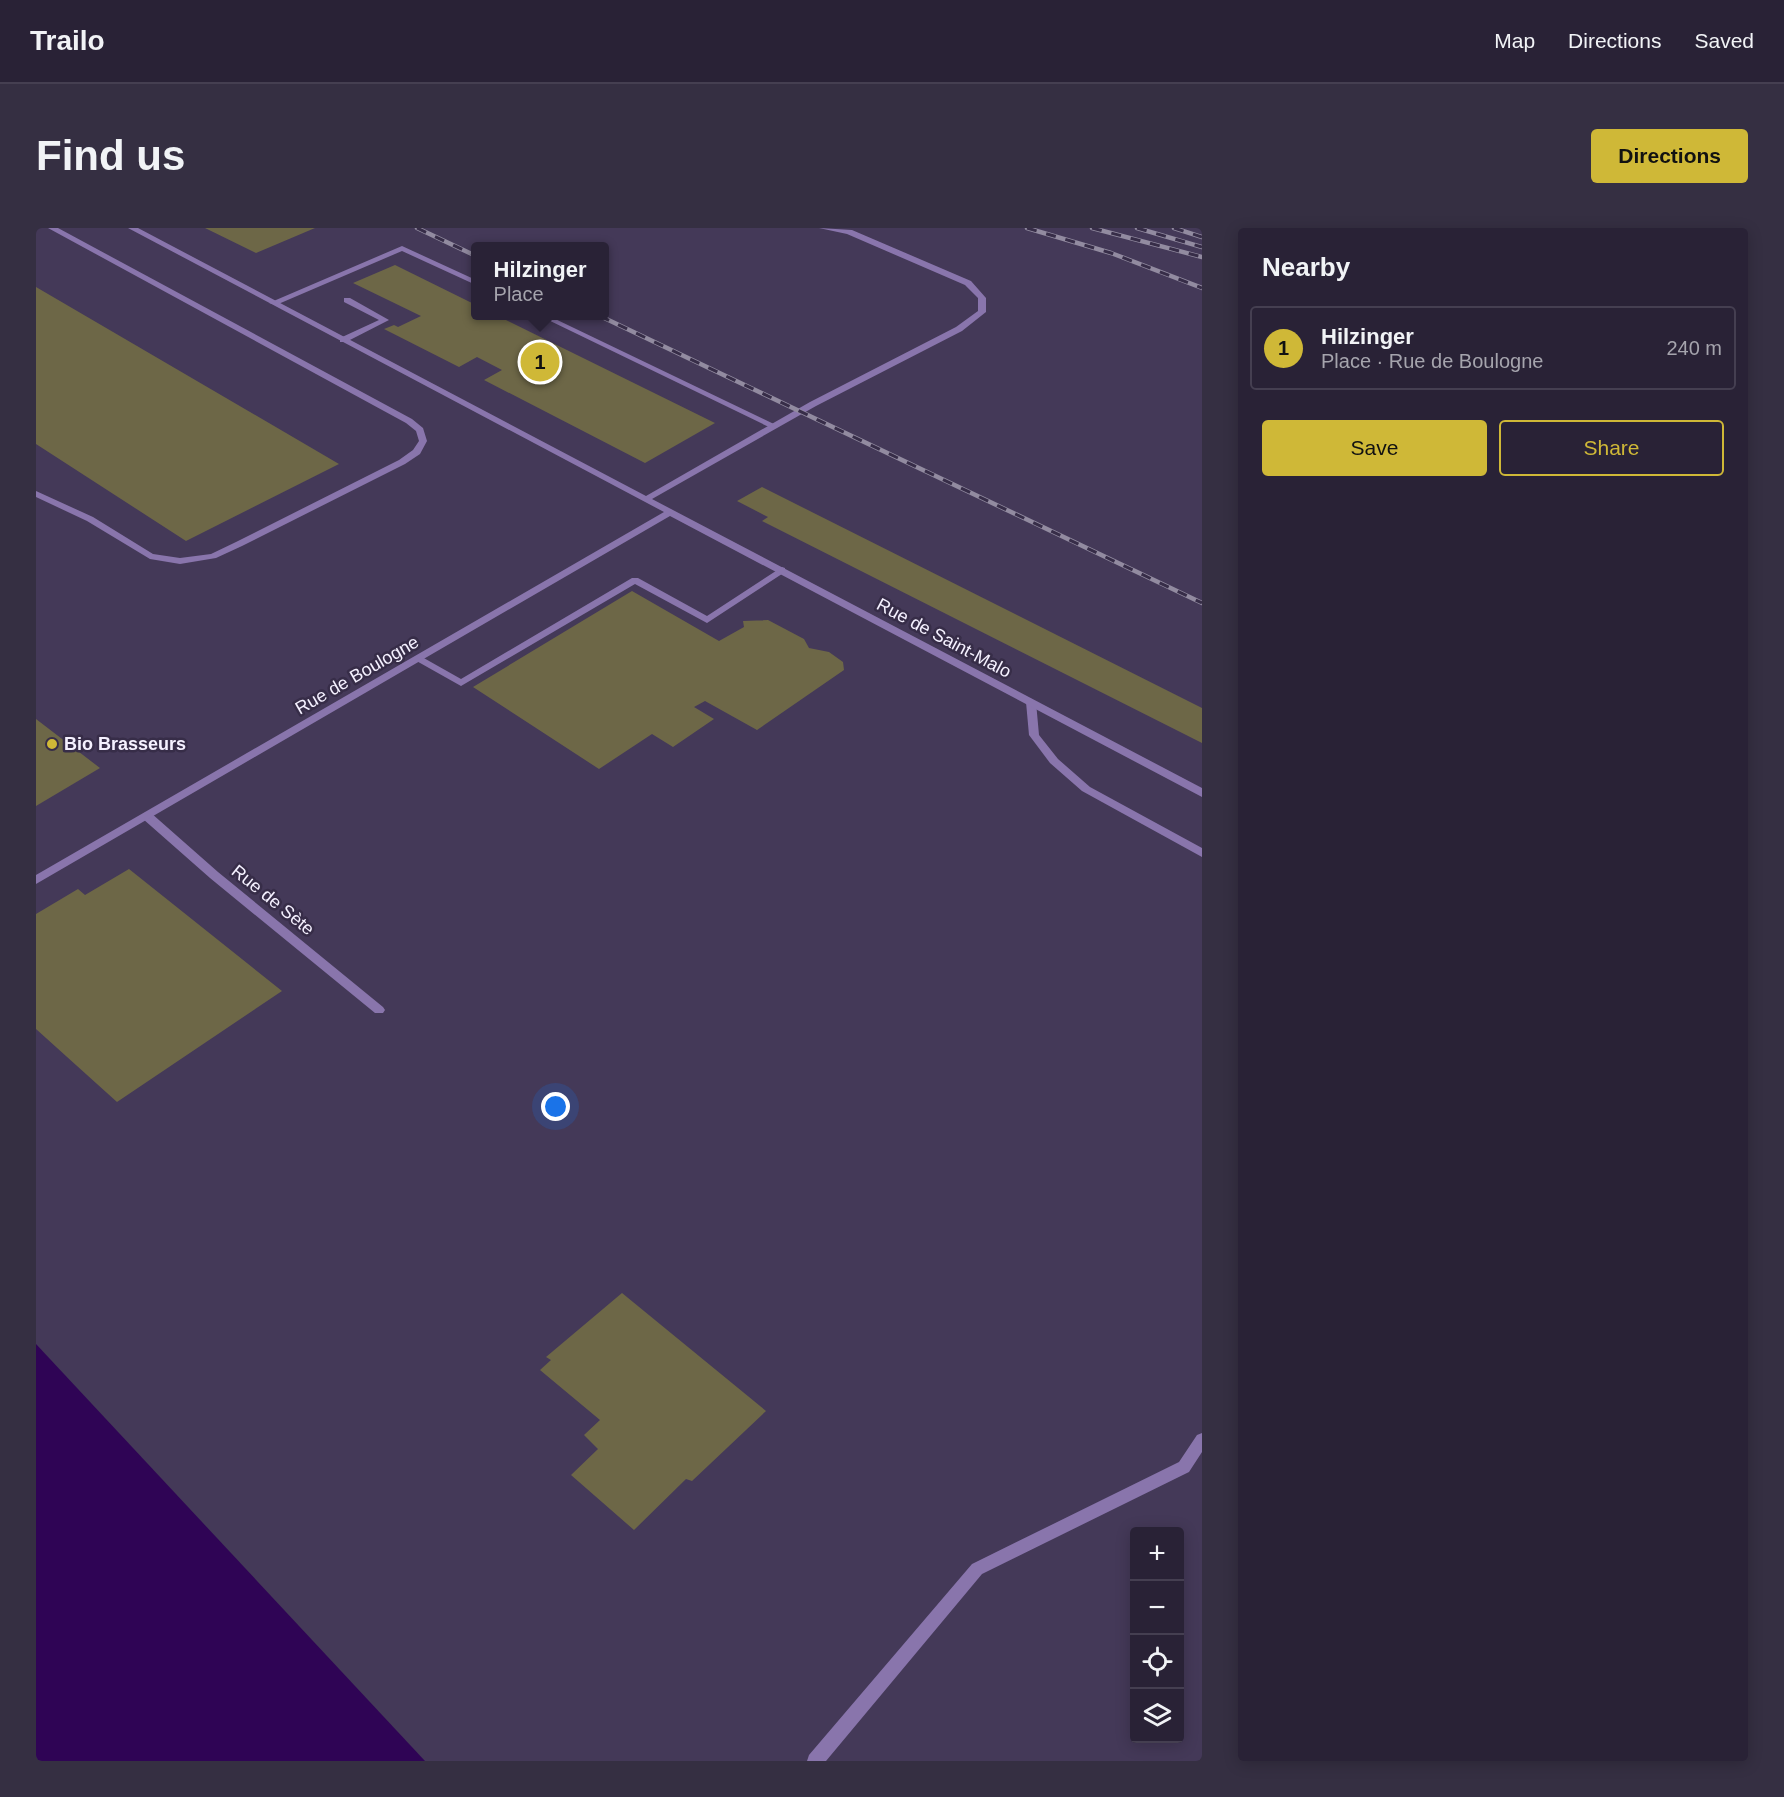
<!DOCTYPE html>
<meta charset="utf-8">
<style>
:root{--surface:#292236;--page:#352f42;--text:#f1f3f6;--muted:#a5a4ad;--line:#453f51;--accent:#cfb837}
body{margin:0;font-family:Arial,sans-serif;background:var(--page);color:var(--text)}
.controls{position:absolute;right:18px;bottom:18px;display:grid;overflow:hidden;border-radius:6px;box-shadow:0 3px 15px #0003}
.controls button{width:54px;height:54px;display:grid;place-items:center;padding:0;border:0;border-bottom:2px solid var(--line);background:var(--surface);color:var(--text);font:30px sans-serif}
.you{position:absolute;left:520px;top:879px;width:21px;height:21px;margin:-15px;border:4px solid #fff;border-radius:50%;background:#1a73e8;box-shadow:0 0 0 9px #1a73e833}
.badge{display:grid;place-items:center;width:39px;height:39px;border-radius:50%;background:var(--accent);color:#111;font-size:20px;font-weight:700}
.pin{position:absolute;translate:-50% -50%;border:3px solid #fff;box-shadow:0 2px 6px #0006}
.popup{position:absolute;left:435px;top:14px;width:138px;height:78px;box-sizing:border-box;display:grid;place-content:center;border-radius:6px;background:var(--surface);filter:drop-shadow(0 2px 4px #0005);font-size:20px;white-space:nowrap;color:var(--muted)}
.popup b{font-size:22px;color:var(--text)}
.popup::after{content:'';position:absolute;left:50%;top:100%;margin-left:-12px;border:12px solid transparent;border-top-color:var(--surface)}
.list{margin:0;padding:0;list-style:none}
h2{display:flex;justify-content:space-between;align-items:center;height:78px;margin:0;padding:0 24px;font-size:26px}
h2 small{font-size:20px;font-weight:400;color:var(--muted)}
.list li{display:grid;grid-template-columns:39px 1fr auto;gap:18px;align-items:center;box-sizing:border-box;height:84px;margin:0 12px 12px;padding:0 12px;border:2px solid var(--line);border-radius:6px}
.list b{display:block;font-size:22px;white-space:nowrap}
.list p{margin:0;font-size:20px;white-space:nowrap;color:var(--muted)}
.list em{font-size:20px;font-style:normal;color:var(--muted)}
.actions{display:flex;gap:12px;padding:18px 24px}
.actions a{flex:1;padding:14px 0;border:2px solid var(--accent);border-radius:6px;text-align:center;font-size:21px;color:var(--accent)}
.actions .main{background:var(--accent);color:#111}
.icon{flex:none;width:33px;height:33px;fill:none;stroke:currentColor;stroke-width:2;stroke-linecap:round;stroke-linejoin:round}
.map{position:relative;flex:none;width:1166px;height:1533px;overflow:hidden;border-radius:6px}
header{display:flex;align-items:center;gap:36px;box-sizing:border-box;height:84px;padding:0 30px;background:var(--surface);border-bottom:2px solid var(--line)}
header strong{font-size:28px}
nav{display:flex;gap:33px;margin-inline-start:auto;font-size:21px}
.intro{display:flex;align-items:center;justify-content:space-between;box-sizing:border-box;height:144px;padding:0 36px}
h1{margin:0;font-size:42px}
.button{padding:15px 27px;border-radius:6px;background:var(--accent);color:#111;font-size:21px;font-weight:700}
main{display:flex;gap:36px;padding:0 36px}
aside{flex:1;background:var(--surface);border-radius:6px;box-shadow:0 3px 15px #0003}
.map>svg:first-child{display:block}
.built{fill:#443958;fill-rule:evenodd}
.water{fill:#2f0455}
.building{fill:#6d6747}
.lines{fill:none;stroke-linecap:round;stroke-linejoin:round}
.lane{fill:#8975ac;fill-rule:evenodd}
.street{fill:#8975ac;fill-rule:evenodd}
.rail-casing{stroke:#928ba0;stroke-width:4.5}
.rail{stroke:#372d48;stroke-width:3;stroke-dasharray:10;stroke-linecap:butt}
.poi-dot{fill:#cfb837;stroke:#372d48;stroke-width:2}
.labels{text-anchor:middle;stroke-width:5;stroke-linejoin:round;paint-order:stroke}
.street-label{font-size:18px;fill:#f5f1ff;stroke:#372d48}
.poi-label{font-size:18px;font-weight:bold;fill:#f5f1ff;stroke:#372d48;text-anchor:start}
</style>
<header>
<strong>Trailo</strong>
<nav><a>Map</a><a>Directions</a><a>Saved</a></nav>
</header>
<div class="intro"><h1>Find us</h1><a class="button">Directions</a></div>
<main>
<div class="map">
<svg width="1166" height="1533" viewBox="0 0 1166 1533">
<rect width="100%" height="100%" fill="#372d48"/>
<path class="built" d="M0,0H1166V1533H0ZM440,18H568V88H440ZM1098,1304H1144V1510H1098Z"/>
<path class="water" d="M0,1116L389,1533H0Z"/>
<path class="building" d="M169,0H279L220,25Z
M359,37L440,77V88H462L679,195L609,235L448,152L466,142L441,129L423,139L348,101L358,97L362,99L385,88L317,55Z
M0,59L303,236L150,313L0,216Z
M726,259L1166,480V515L726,293L732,289L701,273Z
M596,363L683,413L708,399L707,393L732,392L768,411L773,420L793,424L807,434L808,442L721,502L669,473L658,479L678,491L637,519L616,506L563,541L437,459Z
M0,491L64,540L0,578Z
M93,641L246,763L81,874L0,801V686L42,661L49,667Z
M586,1065L730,1183L656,1253L650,1251L598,1302L535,1247L562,1221L548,1207L564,1192L504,1142L515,1132L510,1129Z"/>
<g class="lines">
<path class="lane" d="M12,0H22L376,191L387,200L391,213L384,226L369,236L206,318L180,330L144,336L114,331L51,293L0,269V263L57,289L117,326L144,330L175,326L200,314L363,232L377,222L383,213L380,203L370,195Z
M783,0L816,2L935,53L950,70V84L926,103L780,178H774V174L920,99L942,83V70L929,57L811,6Z
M366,18L440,52V57L366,23L240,77L233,75Z
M308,70H314L353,92L310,114H304V110L343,92L308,74Z
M504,88H513L742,198L735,200Z
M746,339L749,340V344L671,395L599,356L425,458L377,431L378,429H386L425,451L596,350H602L671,388Z
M995,471L1000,474L1003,507L1022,531L1054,559L1166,620V629L1046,563L1014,535L993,507L990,474Z
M111,584L115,585L182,644L347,779L349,782L347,785H339L174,650L107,591L106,588Z
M1166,1205V1224L1153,1244L946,1346L790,1533H771L773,1527L936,1336L1143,1234L1161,1207Z"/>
<path class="street" d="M92,0H102L610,268L774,174H780V178L616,271L1166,560V569L634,288L0,656V647L628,284Z"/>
<g class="rail-casing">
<path id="rail" d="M381,0L440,28
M991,0L1075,25L1166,60
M1056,0L1166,29
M1101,0L1166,19
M1138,0L1166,9
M564,88L1166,375"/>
</g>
<use href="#rail" class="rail"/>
</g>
<circle class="poi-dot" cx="16" cy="516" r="6"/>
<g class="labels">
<g class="street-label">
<text transform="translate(908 410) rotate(28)" y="6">Rue de Saint-Malo</text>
<text transform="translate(321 447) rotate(-30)" y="6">Rue de Boulogne</text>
<text transform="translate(237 672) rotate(39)" y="6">Rue de Sète</text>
</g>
<g class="poi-label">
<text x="28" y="522">Bio Brasseurs</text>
</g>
</g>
</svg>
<div class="controls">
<button>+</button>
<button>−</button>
<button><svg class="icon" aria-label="locate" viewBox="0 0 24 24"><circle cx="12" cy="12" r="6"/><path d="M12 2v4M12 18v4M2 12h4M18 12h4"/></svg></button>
<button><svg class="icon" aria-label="layers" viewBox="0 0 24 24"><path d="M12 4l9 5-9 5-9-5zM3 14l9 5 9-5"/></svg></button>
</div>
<div class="you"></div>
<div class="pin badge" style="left:504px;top:134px">1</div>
<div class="popup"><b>Hilzinger</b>Place</div>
</div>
<aside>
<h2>Nearby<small></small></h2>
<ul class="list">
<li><span class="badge">1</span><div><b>Hilzinger</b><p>Place · Rue de Boulogne</p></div><em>240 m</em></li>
</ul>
<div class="actions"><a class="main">Save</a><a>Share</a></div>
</aside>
</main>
